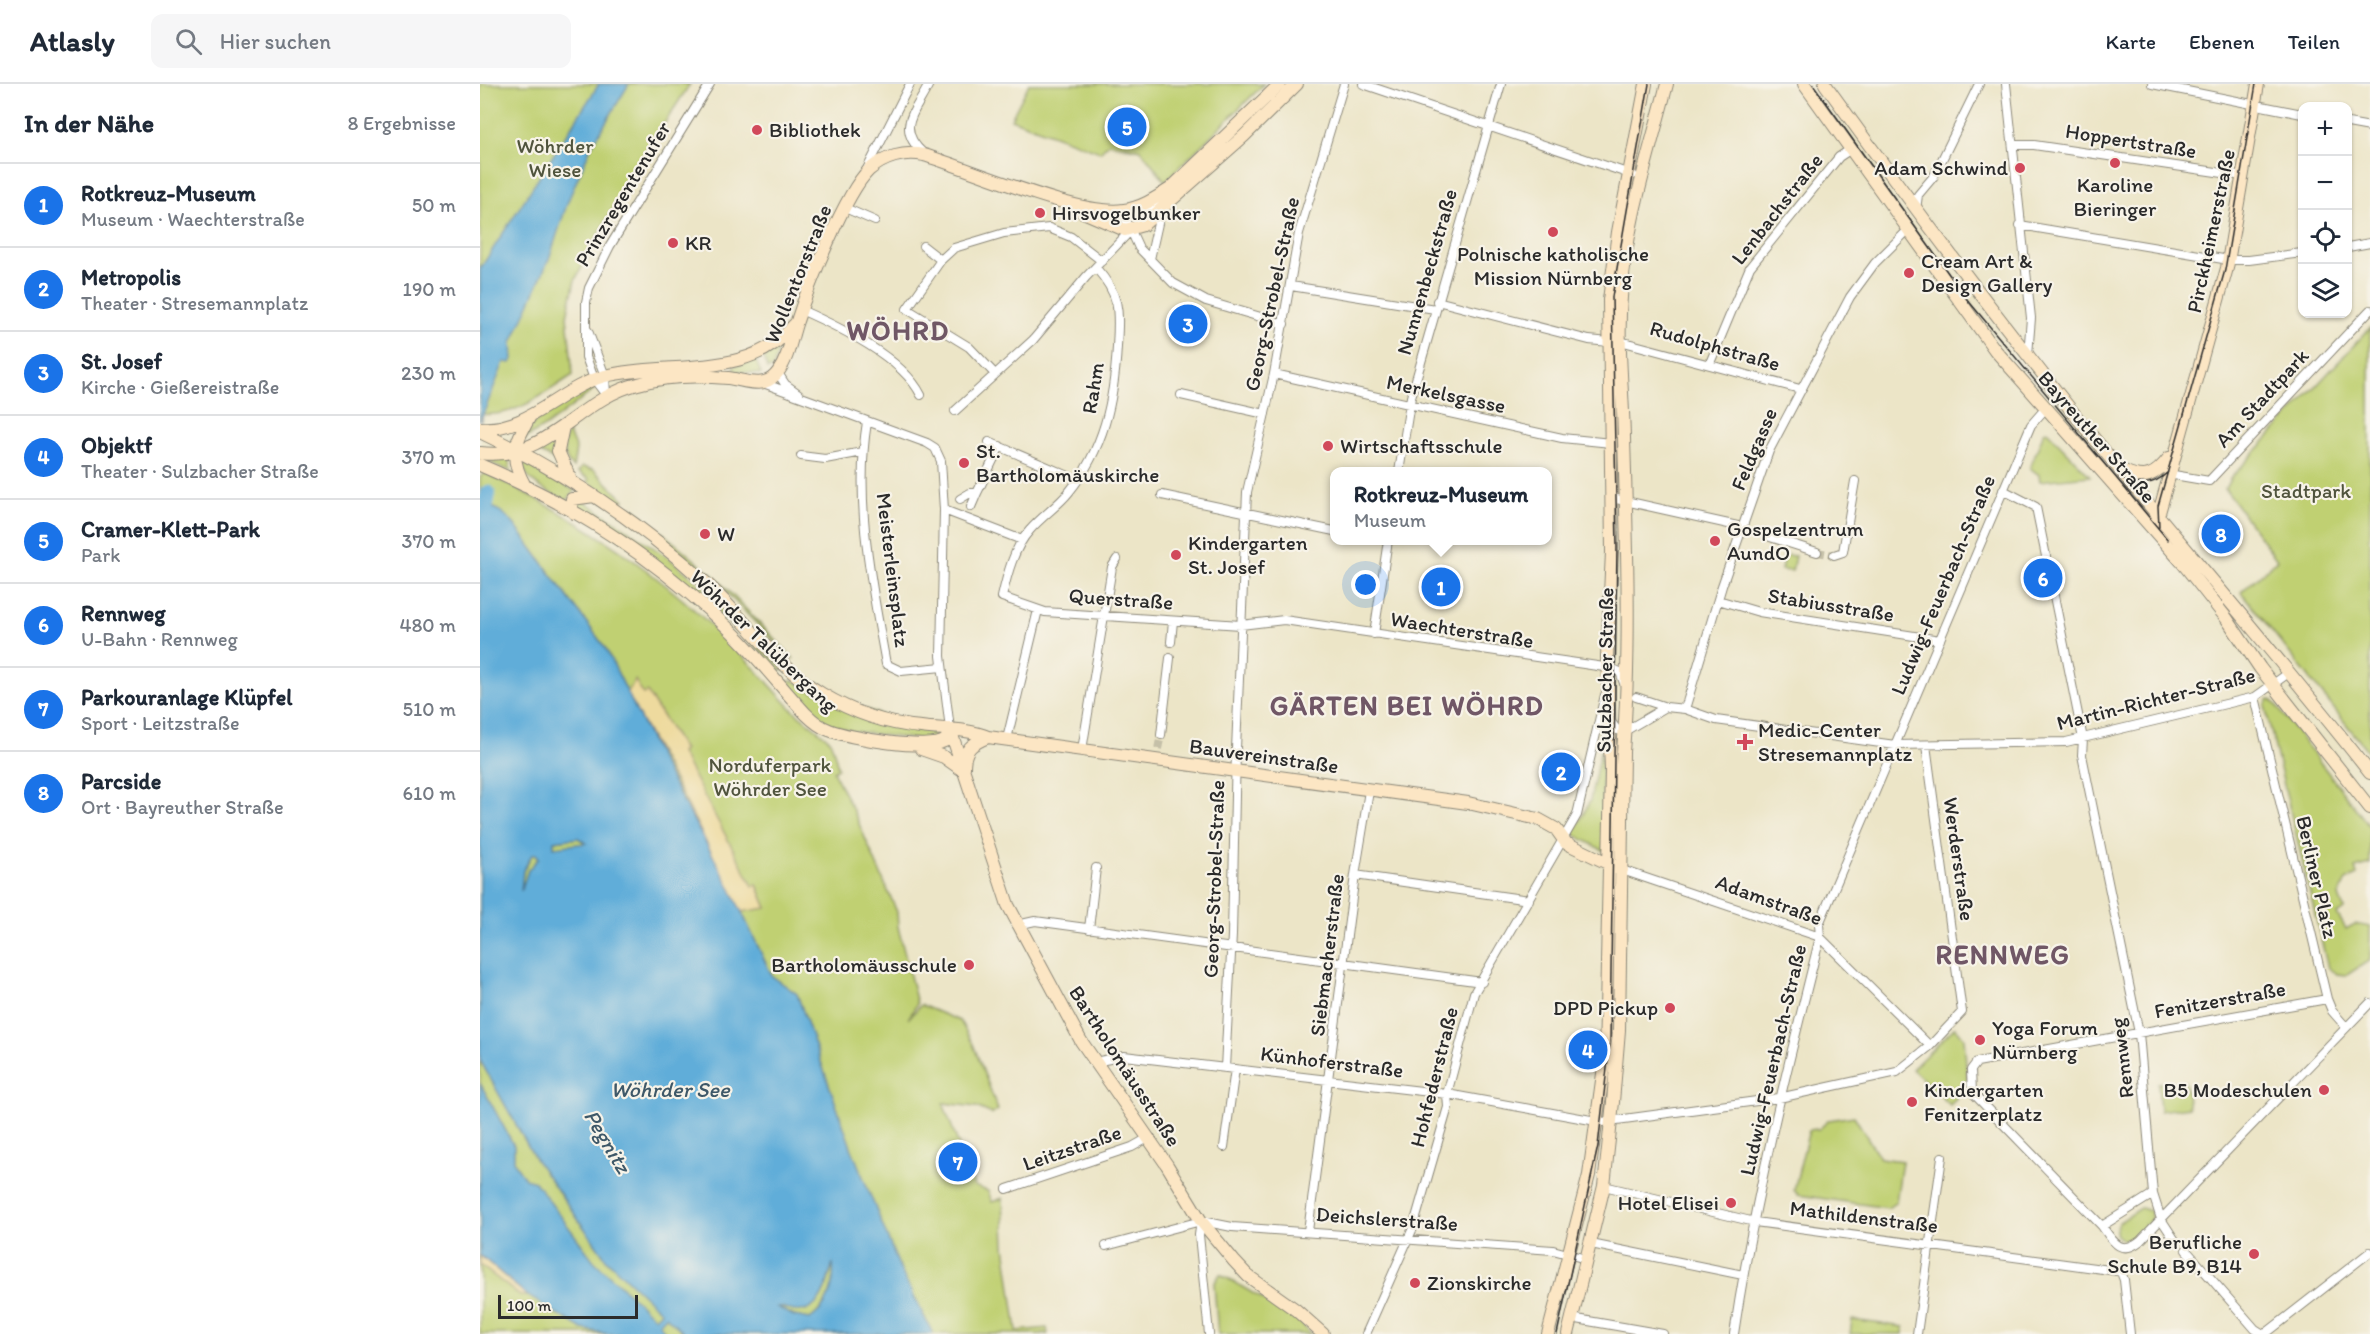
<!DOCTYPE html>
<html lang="de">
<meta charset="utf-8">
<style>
:root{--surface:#fff;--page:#f6f6f7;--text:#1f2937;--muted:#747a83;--line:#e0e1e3;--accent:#1a73e8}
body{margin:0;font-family:Itim,sans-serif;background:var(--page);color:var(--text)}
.controls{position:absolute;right:18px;top:18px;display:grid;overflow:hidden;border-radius:12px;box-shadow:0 2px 4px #0004}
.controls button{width:54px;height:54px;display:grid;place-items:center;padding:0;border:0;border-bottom:2px solid var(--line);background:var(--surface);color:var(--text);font:30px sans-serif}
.scale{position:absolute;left:18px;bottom:15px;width:140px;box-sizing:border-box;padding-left:6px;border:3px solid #2b2b2b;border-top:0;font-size:16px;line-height:21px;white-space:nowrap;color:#2b2b2b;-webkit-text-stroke:4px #f7f3e8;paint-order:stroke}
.you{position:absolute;left:886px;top:501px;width:21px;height:21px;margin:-15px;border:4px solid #fff;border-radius:50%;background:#1a73e8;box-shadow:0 0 0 9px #1a73e833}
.badge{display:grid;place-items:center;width:39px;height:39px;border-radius:50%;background:var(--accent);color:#fff;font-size:20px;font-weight:700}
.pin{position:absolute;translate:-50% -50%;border:3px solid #fff;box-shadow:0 2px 6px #0006}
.popup{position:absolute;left:850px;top:383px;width:222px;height:78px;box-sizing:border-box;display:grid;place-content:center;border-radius:12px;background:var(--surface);filter:drop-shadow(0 2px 4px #0005);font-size:20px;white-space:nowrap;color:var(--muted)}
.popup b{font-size:22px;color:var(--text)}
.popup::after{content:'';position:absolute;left:50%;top:100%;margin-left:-12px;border:12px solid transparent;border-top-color:var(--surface)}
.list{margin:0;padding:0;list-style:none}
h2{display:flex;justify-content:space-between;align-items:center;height:78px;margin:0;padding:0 24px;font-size:26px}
h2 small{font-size:20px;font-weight:400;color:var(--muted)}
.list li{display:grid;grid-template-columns:39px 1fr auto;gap:18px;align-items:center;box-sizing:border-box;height:84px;padding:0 24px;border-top:2px solid var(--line)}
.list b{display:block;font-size:22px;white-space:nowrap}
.list p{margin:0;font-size:20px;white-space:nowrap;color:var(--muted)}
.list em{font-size:20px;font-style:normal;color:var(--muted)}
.icon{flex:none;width:33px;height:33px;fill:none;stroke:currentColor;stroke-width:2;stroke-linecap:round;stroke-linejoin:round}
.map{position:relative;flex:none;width:1890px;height:1250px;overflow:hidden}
header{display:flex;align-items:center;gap:36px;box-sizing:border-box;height:84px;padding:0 30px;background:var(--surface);border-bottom:2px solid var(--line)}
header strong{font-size:28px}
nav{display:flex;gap:33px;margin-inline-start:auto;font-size:21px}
.search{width:420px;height:54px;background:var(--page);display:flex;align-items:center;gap:15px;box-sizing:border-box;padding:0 21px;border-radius:12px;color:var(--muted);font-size:22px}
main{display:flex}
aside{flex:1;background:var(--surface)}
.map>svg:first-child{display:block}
.green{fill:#c0d072;stroke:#767e4e;stroke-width:1.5}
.sand{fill:#eeda9e;stroke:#8c8264;stroke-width:1.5}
.water{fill:#60add9;stroke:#466c82;stroke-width:1.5;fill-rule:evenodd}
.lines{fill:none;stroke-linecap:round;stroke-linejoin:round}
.river{stroke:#60add9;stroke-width:16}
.street-tunnel{stroke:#c5c0a8;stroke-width:8;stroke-dasharray:8 4;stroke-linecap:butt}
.street-casing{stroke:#8c8879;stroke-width:10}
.secondary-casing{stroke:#8c8879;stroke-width:14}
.street{stroke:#fff;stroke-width:8}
.secondary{stroke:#fce6c4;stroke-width:12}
.tram{stroke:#2b2b2b;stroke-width:1.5}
.poi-dot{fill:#d1495b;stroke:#f7f3e8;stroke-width:2}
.labels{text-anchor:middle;stroke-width:4.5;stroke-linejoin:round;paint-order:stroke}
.poi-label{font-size:21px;fill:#2b2b2b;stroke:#f7f3e8;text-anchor:start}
.street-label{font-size:21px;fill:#2b2b2b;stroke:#f7f3e8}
.park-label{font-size:21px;fill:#50543d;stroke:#f7f3e8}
.water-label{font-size:22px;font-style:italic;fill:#3e5868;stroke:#f7f3e8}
.district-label{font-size:27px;font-weight:bold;letter-spacing:1.5px;fill:#705766;stroke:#f7f3e8}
</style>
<header>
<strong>Atlasly</strong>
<div class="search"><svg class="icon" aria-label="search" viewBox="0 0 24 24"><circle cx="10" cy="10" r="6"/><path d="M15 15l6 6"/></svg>Hier suchen</div>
<nav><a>Karte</a><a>Ebenen</a><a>Teilen</a></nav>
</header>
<main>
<aside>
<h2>In der Nähe<small>8 Ergebnisse</small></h2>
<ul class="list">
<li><span class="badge">1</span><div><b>Rotkreuz-Museum</b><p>Museum · Waechterstraße</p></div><em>50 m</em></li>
<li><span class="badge">2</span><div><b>Metropolis</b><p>Theater · Stresemannplatz</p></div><em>190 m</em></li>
<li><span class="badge">3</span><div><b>St. Josef</b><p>Kirche · Gießereistraße</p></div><em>230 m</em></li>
<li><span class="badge">4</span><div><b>Objektf</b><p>Theater · Sulzbacher Straße</p></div><em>370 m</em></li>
<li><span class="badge">5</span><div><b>Cramer-Klett-Park</b><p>Park</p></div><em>370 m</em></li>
<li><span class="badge">6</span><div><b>Rennweg</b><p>U-Bahn · Rennweg</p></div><em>480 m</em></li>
<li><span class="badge">7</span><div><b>Parkouranlage Klüpfel</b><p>Sport · Leitzstraße</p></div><em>510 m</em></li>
<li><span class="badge">8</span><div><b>Parcside</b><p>Ort · Bayreuther Straße</p></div><em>610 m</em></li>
</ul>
</aside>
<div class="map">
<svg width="1890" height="1250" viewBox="0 0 1890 1250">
<rect width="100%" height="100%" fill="#f7f3e8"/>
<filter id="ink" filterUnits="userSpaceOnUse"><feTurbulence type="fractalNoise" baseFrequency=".0167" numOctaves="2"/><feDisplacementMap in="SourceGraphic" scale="12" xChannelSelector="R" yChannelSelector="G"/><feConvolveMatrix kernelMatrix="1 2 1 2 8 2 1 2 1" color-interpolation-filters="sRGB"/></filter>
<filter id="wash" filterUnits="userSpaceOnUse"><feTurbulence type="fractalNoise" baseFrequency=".008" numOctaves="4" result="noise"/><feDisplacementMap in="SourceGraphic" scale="24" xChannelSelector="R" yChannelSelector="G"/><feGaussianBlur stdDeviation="1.35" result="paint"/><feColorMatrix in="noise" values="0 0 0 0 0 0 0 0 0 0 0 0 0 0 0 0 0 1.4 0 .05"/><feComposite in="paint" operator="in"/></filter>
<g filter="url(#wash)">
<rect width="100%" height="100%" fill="#ece5c7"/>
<path class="green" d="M0,0H210L149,94L95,196L87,232L93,291C64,309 36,334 0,330Z
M549,0H784L685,97L661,66L629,59L620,68L531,35Z
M1890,244V670L1761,508L1797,476L1745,405L1750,395Z
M299,263L293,284L287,285L284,273Z
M276,276L281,290L254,287V282Z
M112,303H115L111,308L66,342L44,355L55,337Z
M88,347L96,365L93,384C82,373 82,361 88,347Z
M1567,347L1610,392L1560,397L1559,391L1550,384L1564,348Z
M74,356V376L57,367Z
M9,374H28L31,387L13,380Z
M41,375L95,407L86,417C66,406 44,399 41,375Z
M102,383L114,386L144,416L139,419L108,398L109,395L98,388Z
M5,389C133,450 216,517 309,622C317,631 347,652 350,657C354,665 356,676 358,684L353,687L373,726L417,828L418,843L437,920L428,935L441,921L480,937L493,960L518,1026L512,1030L496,1023L463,1019L494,1102L508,1107L512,1118L523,1114L525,1162L537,1247L567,1244L568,1250H453L421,1187L372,1066L317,910L292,892L248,799L182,679L126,565L34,440L0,416V393Z
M101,415L189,474L243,520L304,586H299C237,520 170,475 96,423L94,419Z
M152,423L236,494L314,575L308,572L236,498L151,427Z
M1304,471L1315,472L1312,487L1301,486Z
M303,597H315L330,606L455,649L456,658L372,647L341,637Z
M1789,615L1792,616L1890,743V780L1875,784L1877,791L1866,796L1859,812L1864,825L1857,830L1866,845L1875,840L1890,843V876L1867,891L1857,890L1848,884L1785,622Z
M1121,664L1124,767L1093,750L1110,717Z
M98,754L107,759L74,764V757Z
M56,770L59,774L48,786L44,807L41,808L43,787L52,771Z
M1475,943L1484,954L1488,1004L1470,1021L1432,985Z
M0,976L56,1076L127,1176L182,1227L176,1234L102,1245L128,1250H0V1171L2,1173L114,1178L55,1098L45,1096L34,1078V1062L0,999Z
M1705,998L1709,1023L1680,1027L1678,999Z
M1374,1032L1400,1074L1422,1077L1416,1118L1408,1124L1318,1111L1314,1106L1329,1046L1339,1045L1349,1036Z
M1661,1124L1671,1127V1136L1652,1155L1642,1156L1636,1150L1638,1139Z
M353,1178C357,1199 348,1222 330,1235L314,1232L297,1223V1221C337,1236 345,1213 353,1178Z
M740,1190L817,1235L831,1250H738L734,1200Z
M186,1232L205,1250H186L179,1239Z
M1372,1236L1424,1243L1423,1250H1370Z"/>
<path class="sand" d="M155,596L163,610L167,608L204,666L201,669L273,802L277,801L287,824L261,828L207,720L147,610Z
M0,1171L2,1173L48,1212H40L0,1181Z"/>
<path class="water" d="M119,0H149L111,63L88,117L69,175L32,259L33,275L31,279L24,278L0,338V185Z
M0,416L23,429L34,440L126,565L182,679L248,799L292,892L317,910L372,1066L421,1187L453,1250H205L186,1232L179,1239L186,1250H128L102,1245L48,1212L0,1171V999L34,1062V1078L45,1095L55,1098L114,1177L175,1234L181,1228L127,1176L56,1076L0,976ZM98,754L106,759L74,763V757ZM56,770L59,774L48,786L41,807L43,787L52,771ZM353,1179C355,1201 349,1222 330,1235L314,1232L297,1223C302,1221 307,1226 314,1227C343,1231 347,1197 353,1179Z"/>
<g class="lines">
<path class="river" d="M6,420L8,409"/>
</g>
</g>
<g filter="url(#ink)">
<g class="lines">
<path class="street-tunnel" d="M1337,468L1354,471
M678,665L681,651"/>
<g class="street-casing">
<path id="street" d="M883,0L1153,91
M1526,0L1551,234L1548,271
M1672,0L1822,30
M1868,39L1890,43
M1533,61H1554L1763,92
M444,70C414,43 436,28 449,0
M387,85L430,0
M365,124L395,137
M1436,126L1438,111L1454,92L1499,0
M642,127L659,164L693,199L726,217L804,240
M1540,141L1749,176H1769L1822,169
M443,162L461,176
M1868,163L1890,159
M670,175L681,126
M616,184C641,212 639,227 637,263C634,317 624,365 589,408C578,422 562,432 550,446C534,463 527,491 522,513L565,528L761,541L804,536L1131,584L1140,588L1145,602
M811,202L955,225
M957,217L1109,256L1129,258
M321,226C359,243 422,273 441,311
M108,247L125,292L126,311
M1140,257L1320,305
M1230,279L1270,183L1359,73L1371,65
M298,289L305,300L319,310
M514,289L489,263L427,225L461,176L474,164L524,149L569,144L591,153L622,177
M794,290L1082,354L1131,359
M283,299L447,359L455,364L461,377L464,426L461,572L470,645
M126,311L114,295L106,273V218L109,204L130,162L230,0
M701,311L785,330
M475,327L553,256L606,193L682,114
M387,338C374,418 392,502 406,580L421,587L462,583
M509,358L598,396
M321,372L345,375L383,368
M919,388L931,313L1021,0
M1688,390L1729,397L1890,226
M1523,406L1556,423L1603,655L1602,671L1659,949L1673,1110L1681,1135L1696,1158
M682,411L854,447
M1132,414L1262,443
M480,415L490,409H497L520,362
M491,423L497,409
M464,426L542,456
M1290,453L1337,468
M1354,471L1363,468L1375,397
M1238,516L1279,528L1460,556
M894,550L908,456
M691,558L693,537
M1156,613L1186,623
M1775,613L1847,915L1852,927L1866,943
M1205,625L1242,502L1289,367L1370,213L1395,179L1428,146
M1130,636L1137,646L1145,647L1186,623L1205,625L1236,636L1415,661L1586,658L1775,613L1810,588
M681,651L690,574
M527,655L558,526
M602,666L632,483L637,475
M1142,786L1340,853L1450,962
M875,791L1049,816
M537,841L555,837L1002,898
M609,845L616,784
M1847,915L1497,978L1491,986L1492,1008L1622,1142C1633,1158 1641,1172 1660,1157L1890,919
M615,978L644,972L967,1010L1122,1038L1299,1014L1417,988L1450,962L1482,928L1446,661
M745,984L752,851L756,665L767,408L794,290L819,149L864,0
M744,1063L755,985
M1124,1102L1275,1138L1637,1187L1641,1188L1644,1196L1650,1250
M527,1105L652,1063L668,1054
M721,1137L719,1151L729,1250
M722,1137L752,1143L1073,1166L1106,1175
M1622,1142L1673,1110
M828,1147L875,791L889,707
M1111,1160L1263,1191
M626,1162L721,1137
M1706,1166L1775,1245L1783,1250
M1091,1234L1183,1250
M886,1250L933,1144L968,1023L967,1010L994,909L1097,731L1125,611
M1254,1250C1274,1116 1307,984 1340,853L1339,840L1551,341L1565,325
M1437,1250L1462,1073
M1785,1250L1890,1168"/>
</g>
<g class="secondary-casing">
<path id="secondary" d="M1324,0L1515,266L1701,477L1747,535L1780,584L1890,724
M1345,0C1427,114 1511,226 1599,336C1695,454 1796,569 1890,689
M601,127L645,146L663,141L764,52L817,0
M83,342L78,367L90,394
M0,344C48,348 81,303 125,292C189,276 269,297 314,241
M0,348C82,387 160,438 227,500C265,535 297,583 342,610C372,628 405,640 441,643C463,646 487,644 508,653L988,719L1058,735L1076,745L1086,759L1142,786
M0,369C67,378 97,315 158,300C186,292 218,291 248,294C258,295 274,301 284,298C289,297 295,292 298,288C309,273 311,254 317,237C328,203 365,109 389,86C404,73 424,67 444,71C491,85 600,133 644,126C661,124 676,114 690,105L800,0
M0,381C92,420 178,476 250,546C277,572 300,602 326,630C333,637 340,643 349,646C369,654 450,668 466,656L470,645
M1644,387C1665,397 1675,392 1689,374
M45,402C28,372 35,360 50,332
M94,429L91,422L92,415L114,412
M1677,436L1747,184L1778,0
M470,645L528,821L601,957L687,1081L721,1137L754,1177L768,1192L816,1226L843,1250
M441,665L464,673L481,685
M484,684C484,665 491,660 508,653
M1068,1250L1109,1091L1125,975L1131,686L1127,572L1132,468L1129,216L1138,148L1166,0
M1088,1250L1124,1102L1133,1018L1139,946L1143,668C1151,563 1147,459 1144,354C1143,307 1137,260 1141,213C1146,140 1169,70 1187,0"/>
</g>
<use href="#street" class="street"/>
<use href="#secondary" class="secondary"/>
<path class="tram" d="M1333,0L1486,214L1688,456
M1639,393C1655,404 1674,402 1688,388
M1679,443L1678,422L1745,186L1776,0
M1077,1250L1118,1062L1130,958L1137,463L1132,213L1169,0"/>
</g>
</g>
<g class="poi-dot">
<circle cx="277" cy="46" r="6"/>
<circle cx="1635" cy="79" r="6"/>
<circle cx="1540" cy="84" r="6"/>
<circle cx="560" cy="129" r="6"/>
<circle cx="1073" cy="148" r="6"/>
<circle cx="193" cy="159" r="6"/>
<circle cx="1429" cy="189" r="6"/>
<circle cx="848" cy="362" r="6"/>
<circle cx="484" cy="379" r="6"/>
<circle cx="225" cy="450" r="6"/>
<circle cx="1235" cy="457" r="6"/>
<circle cx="696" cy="471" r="6"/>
<path d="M1262 649h6v6h6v6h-6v6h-6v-6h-6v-6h6z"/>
<circle cx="489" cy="881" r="6"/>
<circle cx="1190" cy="924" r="6"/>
<circle cx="1500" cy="956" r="6"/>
<circle cx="1844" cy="1006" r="6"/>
<circle cx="1432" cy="1018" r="6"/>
<circle cx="1251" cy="1119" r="6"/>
<circle cx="1774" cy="1170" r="6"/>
<circle cx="935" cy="1199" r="6"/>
</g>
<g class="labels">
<g class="poi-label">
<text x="289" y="53">Bibliothek</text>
<text x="1528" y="91" text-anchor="end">Adam Schwind</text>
<text x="1635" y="108" text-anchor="middle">Karoline<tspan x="1635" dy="24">Bieringer</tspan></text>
<text x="572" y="136">Hirsvogelbunker</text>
<text x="205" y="166">KR</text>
<text x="1073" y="177" text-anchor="middle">Polnische katholische<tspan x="1073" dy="24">Mission Nürnberg</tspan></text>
<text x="1441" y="184">Cream Art &amp;<tspan x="1441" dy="24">Design Gallery</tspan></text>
<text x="860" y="369">Wirtschaftsschule</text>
<text x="496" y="374">St.<tspan x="496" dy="24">Bartholomäuskirche</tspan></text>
<text x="1247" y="452">Gospelzentrum<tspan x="1247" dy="24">AundO</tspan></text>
<text x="237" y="457">W</text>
<text x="708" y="466">Kindergarten<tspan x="708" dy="24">St. Josef</tspan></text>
<text x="1278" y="653">Medic-Center<tspan x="1278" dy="24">Stresemannplatz</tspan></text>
<text x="477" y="888" text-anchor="end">Bartholomäusschule</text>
<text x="1178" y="931" text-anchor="end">DPD Pickup</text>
<text x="1512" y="951">Yoga Forum<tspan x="1512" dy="24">Nürnberg</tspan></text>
<text x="1444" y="1013">Kindergarten<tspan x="1444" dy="24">Fenitzerplatz</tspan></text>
<text x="1832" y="1013" text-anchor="end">B5 Modeschulen</text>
<text x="1239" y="1126" text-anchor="end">Hotel Elisei</text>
<text x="1762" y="1165" text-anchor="end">Berufliche<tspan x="1762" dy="24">Schule B9, B14</tspan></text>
<text x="947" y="1206">Zionskirche</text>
</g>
<g class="street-label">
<text transform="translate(1651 57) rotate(9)" y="7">Hoppertstraße</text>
<text transform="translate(143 110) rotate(-59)" y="7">Prinzregentenufer</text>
<text transform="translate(1297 125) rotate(-52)" y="7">Lenbachstraße</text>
<text transform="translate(1731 147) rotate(-78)" y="7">Pirckheimerstraße</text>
<text transform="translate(947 188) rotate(-74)" y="7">Nunnenbeckstraße</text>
<text transform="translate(318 190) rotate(-68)" y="7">Wollentorstraße</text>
<text transform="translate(792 210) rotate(-78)" y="7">Georg-Strobel-Straße</text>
<text transform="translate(1235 262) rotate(16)" y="7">Rudolphstraße</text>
<text transform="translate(613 304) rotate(-81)" y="7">Rahm</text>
<text transform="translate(966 310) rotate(12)" y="7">Merkelsgasse</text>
<text transform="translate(1782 314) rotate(-47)" y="7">Am Stadtpark</text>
<text transform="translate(1617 353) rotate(49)" y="7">Bayreuther Straße</text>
<text transform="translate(1274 365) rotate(-67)" y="7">Feldgasse</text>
<text transform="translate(413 486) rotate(83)" y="7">Meisterleinsplatz</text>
<text transform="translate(1463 501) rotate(-67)" y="7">Ludwig-Feuerbach-Straße</text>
<text transform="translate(641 515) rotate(4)" y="7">Querstraße</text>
<text transform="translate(1351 521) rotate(9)" y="7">Stabiusstraße</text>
<text transform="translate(982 546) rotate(9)" y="7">Waechterstraße</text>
<text transform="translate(284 557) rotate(44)" y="7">Wöhrder Talübergang</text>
<text transform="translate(1125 586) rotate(-89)" y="7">Sulzbacher Straße</text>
<text transform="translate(1676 615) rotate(-14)" y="7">Martin-Richter-Straße</text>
<text transform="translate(784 672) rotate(8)" y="7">Bauvereinstraße</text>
<text transform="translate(1479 775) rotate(82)" y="7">Werderstraße</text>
<text transform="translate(1837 793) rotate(77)" y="7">Berliner Platz</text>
<text transform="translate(734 795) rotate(-88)" y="7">Georg-Strobel-Straße</text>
<text transform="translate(1289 816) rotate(20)" y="7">Adamstraße</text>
<text transform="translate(847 871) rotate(-83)" y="7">Siebmacherstraße</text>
<text transform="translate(1740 916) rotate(-10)" y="7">Fenitzerstraße</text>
<text transform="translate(1642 974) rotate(-97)" y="7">Rennweg</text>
<text transform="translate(1293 976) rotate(-77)" y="7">Ludwig-Feuerbach-Straße</text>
<text transform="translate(852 978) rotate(7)" y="7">Künhoferstraße</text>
<text transform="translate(645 982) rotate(57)" y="7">Bartholomäusstraße</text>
<text transform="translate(954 993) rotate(-76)" y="7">Hohfederstraße</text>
<text transform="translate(592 1064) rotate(-19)" y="7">Leitzstraße</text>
<text transform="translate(1384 1133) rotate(7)" y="7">Mathildenstraße</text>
<text transform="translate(907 1135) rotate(4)" y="7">Deichslerstraße</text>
</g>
<g class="park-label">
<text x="75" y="69">Wöhrder<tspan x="75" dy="24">Wiese</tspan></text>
<text x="1826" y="414">Stadtpark</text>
<text x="290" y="688">Norduferpark<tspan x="290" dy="24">Wöhrder See</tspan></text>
</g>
<g class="water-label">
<text x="190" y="1013">Wöhrder See</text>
<text transform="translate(128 1057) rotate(59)" y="8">Pegnitz</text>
</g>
<g class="district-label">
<text x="418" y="256">WÖHRD</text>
<text x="927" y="631">GÄRTEN BEI WÖHRD</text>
<text x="1523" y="880">RENNWEG</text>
</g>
</g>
</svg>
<div class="controls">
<button>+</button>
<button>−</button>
<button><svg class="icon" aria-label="locate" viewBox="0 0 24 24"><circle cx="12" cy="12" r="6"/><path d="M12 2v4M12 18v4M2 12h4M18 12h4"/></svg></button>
<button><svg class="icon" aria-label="layers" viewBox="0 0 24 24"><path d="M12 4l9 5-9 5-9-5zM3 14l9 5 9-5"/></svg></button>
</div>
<div class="scale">100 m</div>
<div class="you"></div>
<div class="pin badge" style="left:961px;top:503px">1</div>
<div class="popup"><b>Rotkreuz-Museum</b>Museum</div>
<div class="pin badge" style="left:1081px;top:688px">2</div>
<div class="pin badge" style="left:708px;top:240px">3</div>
<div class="pin badge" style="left:1108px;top:966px">4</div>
<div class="pin badge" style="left:647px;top:43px">5</div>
<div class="pin badge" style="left:1563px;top:494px">6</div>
<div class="pin badge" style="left:478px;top:1078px">7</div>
<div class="pin badge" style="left:1741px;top:450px">8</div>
</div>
</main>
